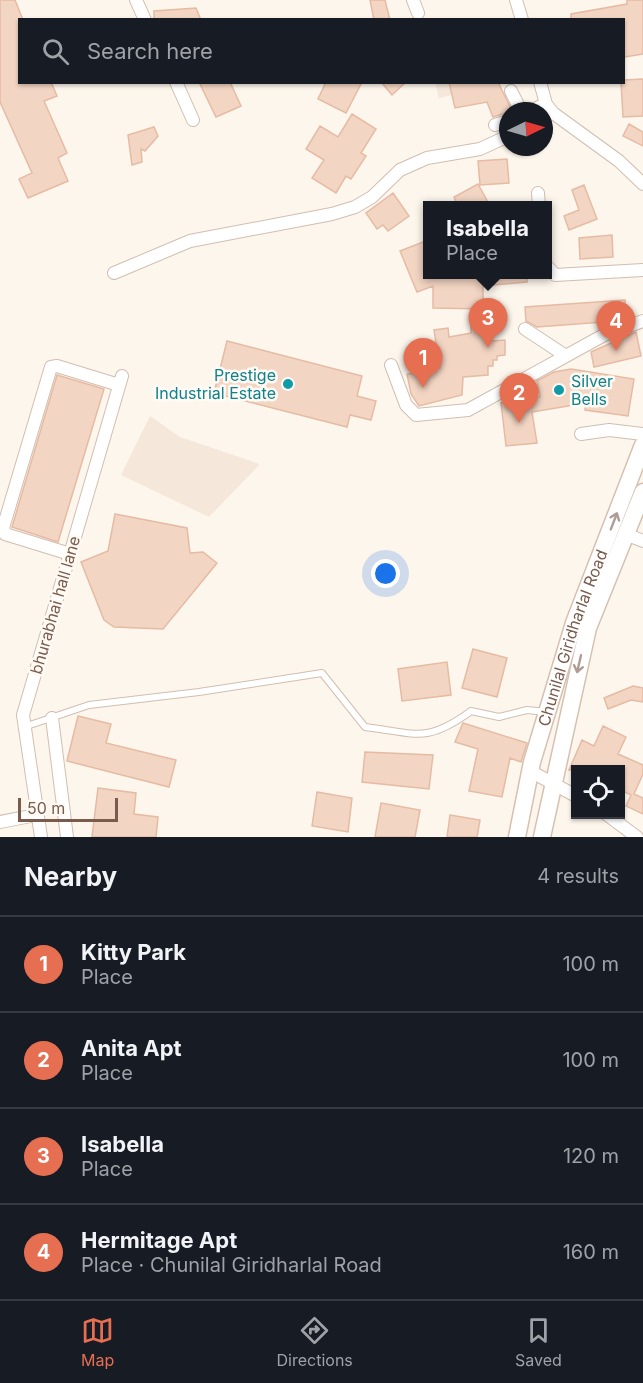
<!DOCTYPE html>
<meta charset="utf-8">
<style>
:root{--surface:#171b24;--page:#242831;--text:#f1f3f6;--muted:#9ea1a6;--line:#363941;--accent:#e76f51}
body{margin:0;font-family:Inter,sans-serif;background:var(--page);color:var(--text)}
.controls{position:absolute;right:18px;bottom:18px;display:grid;overflow:hidden;border-radius:0px;box-shadow:0 2px 4px #0004}
.controls button{width:54px;height:54px;display:grid;place-items:center;padding:0;border:0;border-bottom:2px solid var(--line);background:var(--surface);color:var(--text);font:30px sans-serif}
.compass{position:absolute;left:499px;top:102px;width:54px;height:54px;border-radius:50%;background:var(--surface);box-shadow:0 2px 4px #0004;rotate:85deg}
.scale{position:absolute;left:18px;bottom:15px;width:100px;box-sizing:border-box;padding-left:6px;border:3px solid #7a5c4d;border-top:0;font-size:16px;line-height:21px;white-space:nowrap;color:#7a5c4d;-webkit-text-stroke:4px #fffaf3;paint-order:stroke}
.you{position:absolute;left:386px;top:574px;width:21px;height:21px;margin:-15px;border:4px solid #fff;border-radius:50%;background:#1a73e8;box-shadow:0 0 0 9px #1a73e833}
.badge{display:grid;place-items:center;width:39px;height:39px;border-radius:50%;background:var(--accent);color:#fff;font-size:20px;font-weight:700}
.pin{position:absolute;translate:-50% -50px;filter:drop-shadow(0 2px 3px #0008)}
.pin::after{content:'';position:absolute;top:32px;width:21px;height:18px;background:inherit;clip-path:polygon(0 0,100% 0,50% 100%)}
.popup{position:absolute;left:423px;top:201px;width:129px;height:78px;box-sizing:border-box;display:grid;place-content:center;border-radius:0px;background:var(--surface);filter:drop-shadow(0 2px 4px #0005);font-size:20px;white-space:nowrap;color:var(--muted)}
.popup b{font-size:22px;color:var(--text)}
.popup::after{content:'';position:absolute;left:50%;top:100%;margin-left:-12px;border:12px solid transparent;border-top-color:var(--surface)}
.list{margin:0;padding:0;list-style:none}
h2{display:flex;justify-content:space-between;align-items:center;height:78px;margin:0;padding:0 24px;font-size:26px}
h2 small{font-size:20px;font-weight:400;color:var(--muted)}
.list li{display:grid;grid-template-columns:39px 1fr auto;gap:18px;align-items:center;box-sizing:border-box;height:96px;padding:0 24px;border-top:2px solid var(--line)}
.list b{display:block;font-size:22px;white-space:nowrap}
.list p{margin:0;font-size:20px;white-space:nowrap;color:var(--muted)}
.list em{font-size:20px;font-style:normal;color:var(--muted)}
.icon{flex:none;width:33px;height:33px;fill:none;stroke:currentColor;stroke-width:2;stroke-linecap:round;stroke-linejoin:round}
.map{position:relative;flex:none;width:643px;height:837px;overflow:hidden}
.search{position:absolute;background:var(--surface);box-shadow:0 2px 4px #0004;left:18px;right:18px;top:18px;height:66px;display:flex;align-items:center;gap:15px;box-sizing:border-box;padding:0 21px;border-radius:0px;color:var(--muted);font-size:22px}
.sheet{height:462px;background:var(--surface)}
nav{display:flex;justify-content:space-around;align-items:center;box-sizing:border-box;height:84px;border-top:2px solid var(--line);background:var(--surface);font-size:16px;color:var(--muted)}
nav a{display:grid;justify-items:center;gap:3px}
nav .on{color:var(--accent)}
.map>svg:first-child{display:block}
.residential{fill:#f5e8da}
.building{fill:#f3d5c3;stroke:#e6bba3;stroke-width:1.5}
.lines{fill:none;stroke-linecap:round;stroke-linejoin:round}
.service-casing{stroke:#d1beb0;stroke-width:8}
.minor-casing{stroke:#d1beb0;stroke-width:14}
.secondary-casing{stroke:#d6c0b0;stroke-width:19}
.service{stroke:#fff;stroke-width:6}
.minor{stroke:#fff;stroke-width:12}
.secondary{stroke:#fff;stroke-width:16}
.oneway{stroke:#af9d94}
.culture-dot{fill:#0f9aa8;stroke:#fffaf3;stroke-width:2}
.labels{text-anchor:middle;stroke-width:5;stroke-linejoin:round;paint-order:stroke}
.culture-label{font-size:16px;fill:#0d838f;stroke:#fffaf3;text-anchor:end}
.street-label{font-size:16px;fill:#7a5c4d;stroke:#fffaf3}
</style>
<div class="map">
<svg width="643" height="837" viewBox="0 0 643 837">
<rect width="100%" height="100%" fill="#fdf6ec"/>
<path class="residential" d="M435,82L506,83L439,98Z
M150,416L180,437L260,464L209,517L121,475Z"/>
<path class="building" d="M0,0H15L23,20H20V82H51L57,96L44,101L67,153L58,158L68,181L28,198L19,179L32,173L0,102Z
M370,0H385L390,20H374Z
M627,0H643V54L624,57V20H571V14L627,4Z
M196,8L201,20H154V11Z
M643,79V116L623,117L621,82L624,80Z
M199,82H230L241,106L216,117Z
M326,82H362L346,113L318,99Z
M381,82H406L392,95Z
M449,82H498L512,111L493,117L487,102L455,108Z
M352,114L376,129L361,153L366,156L351,179L346,176L336,193L312,178L324,160L306,149L320,126L338,137Z
M629,124L643,132V146L623,136Z
M154,127L158,136L145,151L141,149L142,162L132,165L128,135Z
M507,159L509,183L480,185L478,161Z
M478,184L490,206H458L454,197Z
M584,185L597,219L569,230L564,216L579,210L572,190Z
M393,193L409,216L388,231L383,225L377,229L366,213Z
M612,235L613,257L580,259L579,238Z
M428,240V274H527V282L483,286V309L433,308V286L417,292L400,251Z
M625,300L626,318L617,321L537,327L526,321L525,307Z
M488,322L491,341L505,340V355L497,356V360H493V366H488V375L463,377L462,395L419,406L411,394L407,374L440,368L434,330L448,328L449,337L471,333V325Z
M636,332L641,356L594,367L591,352Z
M227,341L362,376L357,396L376,401L371,420L350,415L347,427L214,393Z
M571,369L634,379L628,416L585,410L586,403L532,412L537,443L506,446L501,403L540,397L537,381L554,372Z
M57,375L104,389L58,542L12,527Z
M115,514L187,528L190,553L203,552L217,563L163,629L114,627L104,620L81,562L108,551Z
M473,649L507,658L497,697L462,688Z
M447,662L451,695L402,701L398,669Z
M633,686L643,688V702L631,700L608,709L604,698Z
M78,716L111,724L106,743L176,760L169,787L67,761Z
M463,723L527,743L521,762L510,758L502,797L469,791L478,749L455,742Z
M603,726L626,737L618,754L643,765V774L634,794L643,798V814L626,806L631,795L621,790V770H569L582,740L594,746Z
M365,752L433,755L429,789L362,782Z
M98,788L136,793L134,814L158,817L156,837H92Z
M317,792L352,798L348,832L312,826Z
M381,803L420,810L415,837H375Z
M450,815L480,820L477,837H447Z"/>
<g class="lines">
<g class="service-casing">
<path id="service" d="M24,727L89,705L199,692L322,673L365,727C416,733 426,744 471,711L499,717L527,710L546,712"/>
</g>
<g class="minor-casing">
<path id="minor" d="M136,0L145,20
M413,0L418,13
M516,0L522,20
M176,82L193,120
M540,82L546,104L553,113L619,161L643,184
M511,91L521,111
M530,111L546,104
M495,125L508,121
M538,193L539,206
M548,267L555,275L643,270
M114,273L190,241L332,214L355,207L372,197L400,170L427,158L480,149L508,136
M525,329L566,356
M391,365L406,405L416,415L468,410L604,335L643,321
M581,434L609,430L643,434
M625,534L643,541
M70,554L5,534L3,528L51,367L57,366L119,385
M52,718L67,837
M530,771L576,796
M606,814L637,837
M0,822L36,815
M41,837L23,715L122,376"/>
</g>
<g class="secondary-casing">
<g id="secondary">
<path id="s1" d="M517,837L532,762L574,623L643,445"/>
<path d="M542,837L588,628L643,492"/>
</g>
</g>
<use href="#service" class="service"/>
<use href="#minor" class="minor"/>
<use href="#secondary" class="secondary"/>
</g>
<defs><path id="oneway-shaft" d="M-6 0H5M1.5-3L5.5 0L1.5 3" fill="none" stroke-width="1.6" stroke-linecap="round" stroke-linejoin="round" transform="scale(1.5)"/></defs>
<g class="oneway">
<use href="#oneway-shaft" transform="translate(614 521) rotate(-69)"/>
<use href="#oneway-shaft" transform="translate(579 664) rotate(103)"/>
</g>
<g class="culture-dot">
<circle cx="288" cy="384" r="6"/>
<circle cx="559" cy="390" r="6"/>
</g>
<g class="labels">
<g class="culture-label">
<text x="276" y="381">Prestige<tspan x="276" dy="18">Industrial Estate</tspan></text>
<text x="571" y="387" text-anchor="start">Silver<tspan x="571" dy="18">Bells</tspan></text>
</g>
<g class="street-label">
<text transform="translate(55 605) rotate(-74)" y="6">bhurabhai hall lane</text>
<text dy="6" stroke="none"><textPath href="#s1" startOffset="207">Chunilal Giridharlal Road</textPath></text>
</g>
</g>
</svg>
<div class="controls">
<button><svg class="icon" aria-label="locate" viewBox="0 0 24 24"><circle cx="12" cy="12" r="6"/><path d="M12 2v4M12 18v4M2 12h4M18 12h4"/></svg></button>
</div>
<svg class="compass" viewBox="-18 -18 36 36"><path d="M0-13l5 13h-10z" fill="#e53935"/><path d="M0 13l5-13h-10z" fill="#9ea1a6"/></svg>
<div class="scale">50 m</div>
<div class="you"></div>
<div class="pin badge" style="left:423px;top:388px">1</div>
<div class="pin badge" style="left:519px;top:423px">2</div>
<div class="pin badge" style="left:488px;top:348px">3</div>
<div class="popup"><b>Isabella</b>Place</div>
<div class="pin badge" style="left:616px;top:351px">4</div>
<div class="search"><svg class="icon" aria-label="search" viewBox="0 0 24 24"><circle cx="10" cy="10" r="6"/><path d="M15 15l6 6"/></svg>Search here</div>
</div>
<section class="sheet">
<h2>Nearby<small>4 results</small></h2>
<ul class="list">
<li><span class="badge">1</span><div><b>Kitty Park</b><p>Place</p></div><em>100 m</em></li>
<li><span class="badge">2</span><div><b>Anita Apt</b><p>Place</p></div><em>100 m</em></li>
<li><span class="badge">3</span><div><b>Isabella</b><p>Place</p></div><em>120 m</em></li>
<li><span class="badge">4</span><div><b>Hermitage Apt</b><p>Place · Chunilal Giridharlal Road</p></div><em>160 m</em></li>
</ul>
</section>
<nav>
<a class="on"><svg class="icon" aria-label="map" viewBox="0 0 24 24"><path d="M3 6l6-2 6 2 6-2v14l-6 2-6-2-6 2zM9 4v14M15 6v14"/></svg>Map</a>
<a><svg class="icon" aria-label="directions" viewBox="0 0 24 24"><path d="M12 3l9 9-9 9-9-9zM9 14v-3h6M13 9l2 2-2 2"/></svg>Directions</a>
<a><svg class="icon" aria-label="saved" viewBox="0 0 24 24"><path d="M7 4h10v16l-5-4-5 4z"/></svg>Saved</a>
</nav>
